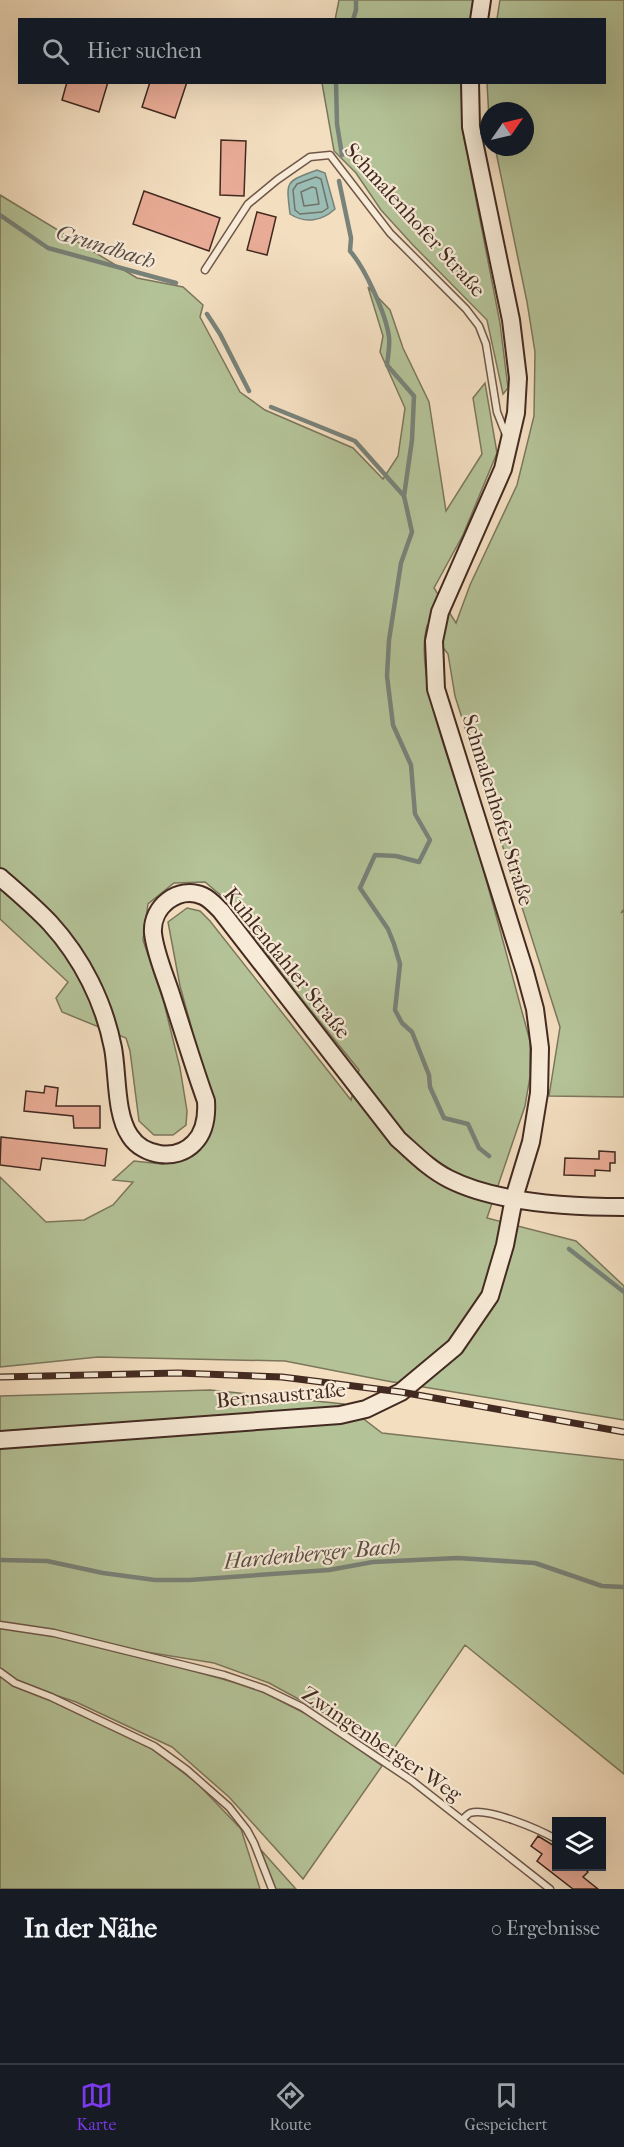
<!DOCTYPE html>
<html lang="de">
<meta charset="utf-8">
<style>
:root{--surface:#171b24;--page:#20242c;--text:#f1f3f6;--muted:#9ea1a6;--line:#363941;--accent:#7c3aed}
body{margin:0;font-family:"IM FELL French Canon",serif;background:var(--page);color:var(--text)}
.controls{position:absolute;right:18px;bottom:18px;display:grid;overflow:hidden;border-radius:0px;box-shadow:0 6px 24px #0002}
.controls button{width:54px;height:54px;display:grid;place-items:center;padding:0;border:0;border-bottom:2px solid var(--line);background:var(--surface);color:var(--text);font:30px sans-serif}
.compass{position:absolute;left:480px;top:102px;width:54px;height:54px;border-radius:50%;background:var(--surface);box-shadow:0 6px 24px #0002;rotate:56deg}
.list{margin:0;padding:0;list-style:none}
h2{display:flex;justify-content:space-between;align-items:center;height:78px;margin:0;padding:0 24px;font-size:26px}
h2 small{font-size:20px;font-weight:400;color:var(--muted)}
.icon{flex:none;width:33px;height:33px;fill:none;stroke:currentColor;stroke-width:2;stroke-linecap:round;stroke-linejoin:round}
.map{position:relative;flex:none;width:624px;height:1889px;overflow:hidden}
.search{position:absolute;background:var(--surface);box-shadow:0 6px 24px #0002;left:18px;right:18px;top:18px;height:66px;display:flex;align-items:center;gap:15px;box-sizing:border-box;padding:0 21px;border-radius:0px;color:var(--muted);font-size:22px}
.sheet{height:174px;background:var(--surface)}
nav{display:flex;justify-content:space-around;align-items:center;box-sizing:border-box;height:84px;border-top:2px solid var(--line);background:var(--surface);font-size:16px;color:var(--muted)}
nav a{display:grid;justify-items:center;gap:3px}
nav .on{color:var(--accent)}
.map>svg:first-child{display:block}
.green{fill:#b4c297;stroke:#7c765c;stroke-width:1.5}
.water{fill:#9bbcb3;stroke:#788279;stroke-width:1.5}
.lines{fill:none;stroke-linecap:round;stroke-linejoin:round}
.shore{stroke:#6f736a;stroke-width:1.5}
.stream{stroke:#788279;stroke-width:4.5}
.building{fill:#e8ab95;stroke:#432a21;stroke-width:1.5}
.lane-casing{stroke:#6f5749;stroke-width:9}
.secondary-casing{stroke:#432a21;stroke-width:20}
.lane{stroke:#f7ead6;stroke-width:6}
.secondary{stroke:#f7ead6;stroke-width:16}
.rail-casing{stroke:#432a21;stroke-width:7}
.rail{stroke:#f7ead6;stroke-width:4.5;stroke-dasharray:14;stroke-linecap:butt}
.labels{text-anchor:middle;stroke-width:4.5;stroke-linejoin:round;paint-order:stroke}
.street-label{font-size:21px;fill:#432a21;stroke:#f7ead6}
.water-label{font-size:22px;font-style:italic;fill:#594e46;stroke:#f7ead6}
</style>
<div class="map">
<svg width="624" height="1889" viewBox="0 0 624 1889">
<rect width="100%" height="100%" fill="#f3dec0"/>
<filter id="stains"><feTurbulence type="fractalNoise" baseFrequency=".00333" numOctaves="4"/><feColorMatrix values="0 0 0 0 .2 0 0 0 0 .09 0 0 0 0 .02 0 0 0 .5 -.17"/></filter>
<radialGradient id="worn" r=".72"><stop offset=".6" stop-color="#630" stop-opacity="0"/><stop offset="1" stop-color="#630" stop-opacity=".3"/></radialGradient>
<path class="green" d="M339,0H476L472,19L335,20Z
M500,0H624V909L621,913L624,911V1097L549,1096L560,1027L455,696L448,654L427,626C413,676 455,775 470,825C492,896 510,969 530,1041V1077L525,1106L487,1218L576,1241L624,1286V1420L387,1381L285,1361L98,1357L0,1367V1177L46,1222L84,1220L113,1205L133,1182L113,1180L134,1161L162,1164L177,1161L211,1098L180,986L168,922L187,908L200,911L210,921L351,1100L359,1070L295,991L230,903L205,882L174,883L148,904L143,940L164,1003L180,1068L187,1111L186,1125L173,1135H154L139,1121L130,1051L126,1038L62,1012L56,998L68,982L0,919V195L137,278L183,287L203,305L200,317L240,392L265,410L353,448L383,479L398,456L405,408L380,352L383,336L368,287L390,310L403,348L429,402L446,511L482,454L473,398L485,383L497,453L463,535L434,588L456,623L470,585L517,485L534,416L535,352L527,302L495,147H525V111H489V118L487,83L604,82V20L497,19Z
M322,83H462V127L500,323L508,388L503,394L487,320L412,244L381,210L356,173L334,151Z
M210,1390L344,1404L382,1433L624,1460V1774L465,1645L388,1757L326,1714L269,1683L214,1663L91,1643L255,1688L318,1720L382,1766L303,1879L229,1797L172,1747L76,1702L49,1693L150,1747L198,1784L241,1829L260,1889H0V1396Z
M261,1850L295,1888L296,1889H274Z"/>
<path class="water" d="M317,170L325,173L335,209C322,221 305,224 290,214C286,180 285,182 317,170Z"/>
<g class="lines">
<path class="shore" d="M316,177L321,179L328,208L322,212L300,214L295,210L293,190L297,184Z
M312,187L316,188L319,204L304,206L301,192Z"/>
<path class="stream" d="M353,20L356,10V0
M336,82L337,124L342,155
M339,181L351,238L350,251C365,268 386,314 389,337C390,346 388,356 387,365L414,396L412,440L404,496L412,532L401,563L389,640L387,676L393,725L411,765L415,814L430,840L419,862L396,856L375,855L360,888L388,929L394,944L400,964L395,1010L402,1023L412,1032L429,1075L430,1087L444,1118L468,1124L479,1148L489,1156
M0,215L48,248L176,283
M207,314L220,334L249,391
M271,407L355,441L404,496
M569,1249L624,1292
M0,1560L47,1561L103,1573L155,1580H189L329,1570L373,1562L458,1558L535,1563L602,1586L624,1587"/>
</g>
<path class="building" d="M67,82H108L99,112L62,100Z
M150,82H187L175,118L142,107Z
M221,140L246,141L244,196L220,195Z
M144,191L220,218L209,251L133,224Z
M257,212L276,217L267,255L247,250Z
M45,1086L58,1088L56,1106H100V1128H74L73,1116L24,1111L26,1091L44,1093Z
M1,1137L107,1149L105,1166L42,1158L40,1170L0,1165Z
M599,1151L615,1152V1163H610V1171L595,1170V1176L564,1175L565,1158L599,1159Z
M538,1836L556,1847V1866H581L588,1872L583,1877L598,1889H573L537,1861L542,1854L531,1846Z"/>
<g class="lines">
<g class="lane-casing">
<path id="lane" d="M205,270L248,204L277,180L310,157L330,155L390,233L466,309L479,326L486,344L497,412L506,435
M0,1625L54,1633L224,1675L265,1689L302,1707L411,1780L550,1889
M0,1672L15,1683L51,1697L154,1746L187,1770L229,1807L247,1830L254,1843L272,1889
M463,1819C464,1818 469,1813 470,1813C488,1807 540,1830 556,1839"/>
</g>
<g class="secondary-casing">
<path id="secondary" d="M479,20L482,0
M0,877C17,892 35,907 50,923C82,958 104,1002 113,1048C118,1075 115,1114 130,1136C143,1156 176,1162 194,1143C205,1132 207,1116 206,1101C193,1065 182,1028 170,991C164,973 155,952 153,933C151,907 178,885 203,896C210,899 215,905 221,911L398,1139C414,1153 429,1169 449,1179C496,1203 571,1207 624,1207
M0,1440L340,1415L366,1409L401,1392L455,1347L490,1296L505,1245L514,1198L531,1142L539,1093L540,1048L535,1009L525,972L436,689L434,641L440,612L503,469L516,413L518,378L511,320L471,127L470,82"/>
</g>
<use href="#lane" class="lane"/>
<use href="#secondary" class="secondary"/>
<g class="rail-casing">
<path id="rail" d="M0,1377L178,1373L282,1377L401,1392L624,1432"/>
</g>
<use href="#rail" class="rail"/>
</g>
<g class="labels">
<g class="street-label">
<text transform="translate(415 220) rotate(48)" y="7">Schmalenhofer Straße</text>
<text transform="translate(498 810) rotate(73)" y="7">Schmalenhofer Straße</text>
<text transform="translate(287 963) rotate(51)" y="7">Kuhlendahler Straße</text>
<text transform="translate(281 1395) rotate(-5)" y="7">Bernsaustraße</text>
<text transform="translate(382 1744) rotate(34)" y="7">Zwingenberger Weg</text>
</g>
<g class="water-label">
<text transform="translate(106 246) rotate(17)" y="8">Grundbach</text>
<text transform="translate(312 1553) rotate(-5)" y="8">Hardenberger Bach</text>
</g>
</g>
<rect width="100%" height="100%" filter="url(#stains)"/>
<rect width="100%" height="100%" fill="url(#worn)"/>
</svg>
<div class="controls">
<button><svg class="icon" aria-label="layers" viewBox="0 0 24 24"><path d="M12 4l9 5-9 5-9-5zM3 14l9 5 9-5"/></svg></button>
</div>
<svg class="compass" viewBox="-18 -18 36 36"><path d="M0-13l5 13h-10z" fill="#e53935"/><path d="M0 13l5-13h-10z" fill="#9ea1a6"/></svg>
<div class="search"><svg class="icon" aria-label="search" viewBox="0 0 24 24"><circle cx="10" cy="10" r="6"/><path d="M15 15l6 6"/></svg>Hier suchen</div>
</div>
<section class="sheet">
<h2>In der Nähe<small>0 Ergebnisse</small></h2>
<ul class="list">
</ul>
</section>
<nav>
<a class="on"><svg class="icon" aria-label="map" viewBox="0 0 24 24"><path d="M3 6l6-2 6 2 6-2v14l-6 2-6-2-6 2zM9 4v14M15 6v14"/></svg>Karte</a>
<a><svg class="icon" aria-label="directions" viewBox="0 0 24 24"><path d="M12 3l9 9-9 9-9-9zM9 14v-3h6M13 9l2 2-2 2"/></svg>Route</a>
<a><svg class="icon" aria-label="saved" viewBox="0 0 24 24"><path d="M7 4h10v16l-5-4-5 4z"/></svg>Gespeichert</a>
</nav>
